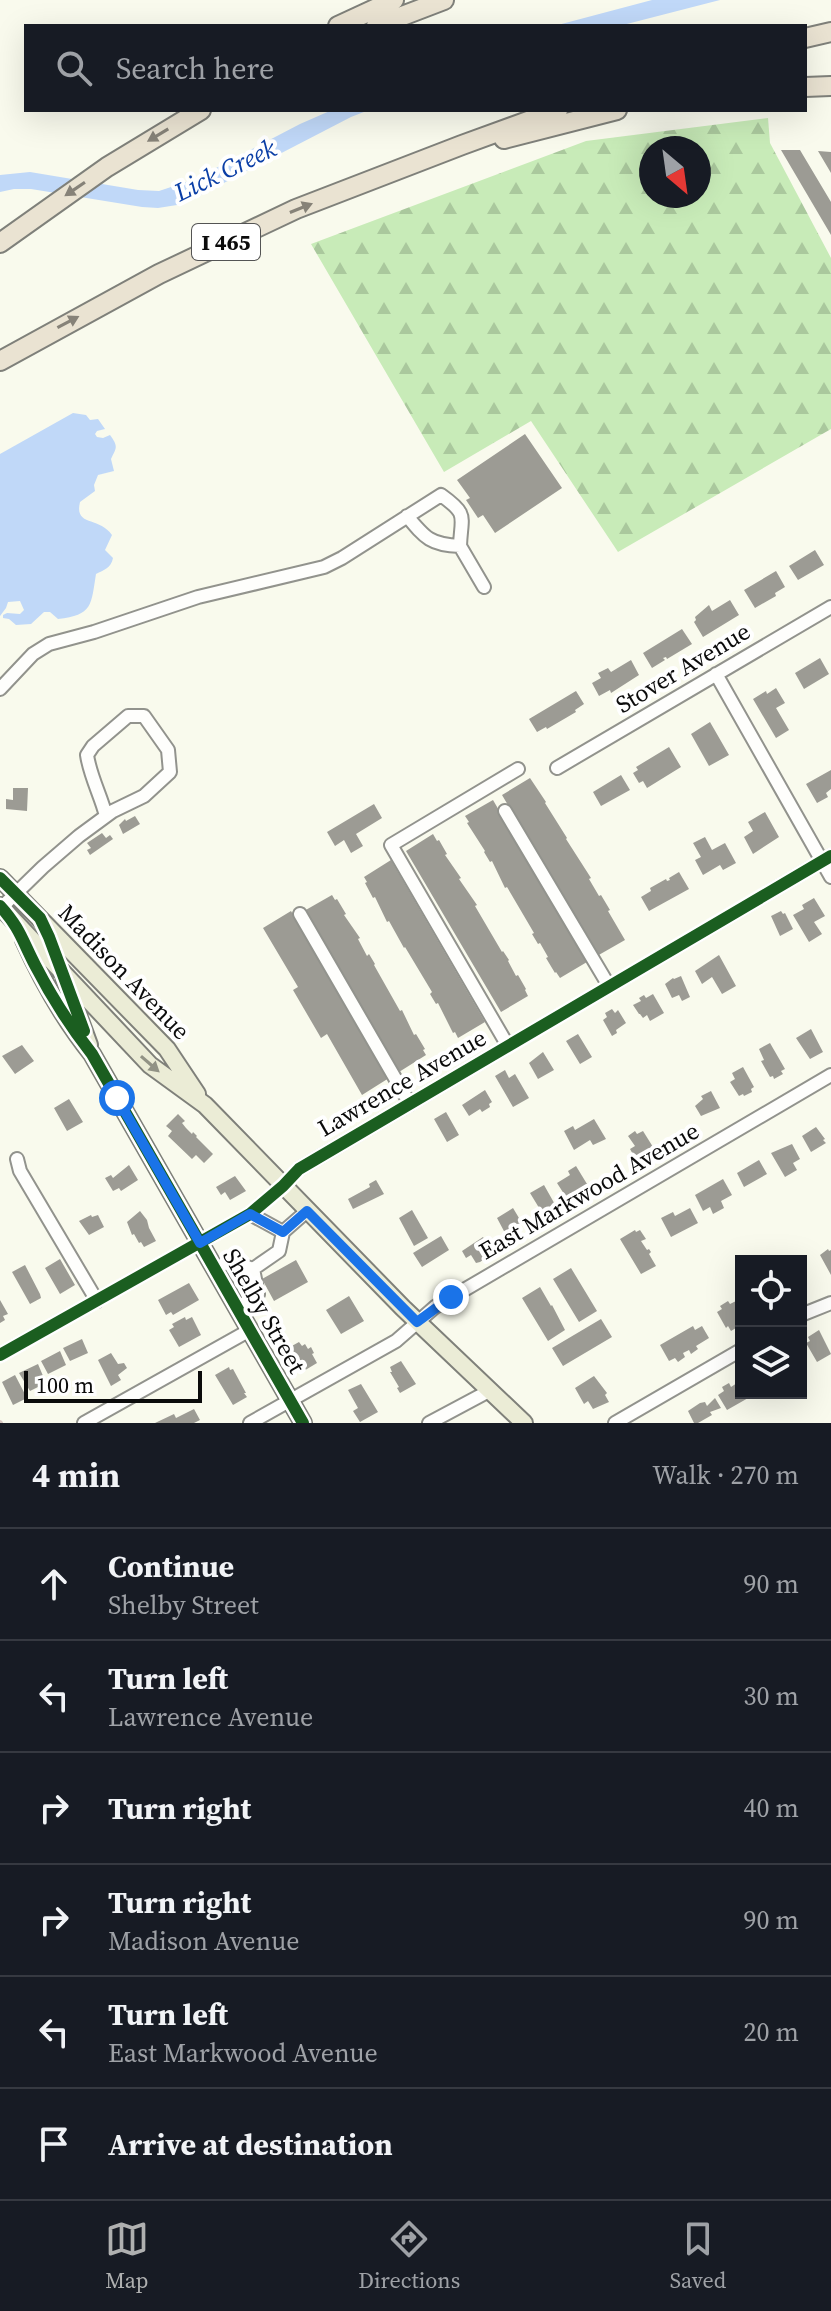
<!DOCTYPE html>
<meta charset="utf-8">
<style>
:root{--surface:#171b24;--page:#242831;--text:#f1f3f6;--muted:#9ea1a6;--line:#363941;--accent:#afb0b0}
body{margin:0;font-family:"Source Serif 4",serif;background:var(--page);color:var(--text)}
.controls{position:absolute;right:24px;bottom:24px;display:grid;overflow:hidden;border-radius:0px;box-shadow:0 8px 32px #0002}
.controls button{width:72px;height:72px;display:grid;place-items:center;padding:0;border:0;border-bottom:2px solid var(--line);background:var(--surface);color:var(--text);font:40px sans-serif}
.compass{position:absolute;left:639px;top:136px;width:72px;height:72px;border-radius:50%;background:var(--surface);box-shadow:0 8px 32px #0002;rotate:151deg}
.scale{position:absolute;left:24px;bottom:20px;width:178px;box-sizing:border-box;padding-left:8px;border:4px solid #0b0b0b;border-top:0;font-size:22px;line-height:28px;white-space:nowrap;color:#0b0b0b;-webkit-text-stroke:6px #fff;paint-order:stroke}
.stop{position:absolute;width:24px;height:24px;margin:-18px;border:6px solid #1a73e8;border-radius:50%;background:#fff}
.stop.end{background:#1a73e8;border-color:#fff;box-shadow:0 2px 8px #0008}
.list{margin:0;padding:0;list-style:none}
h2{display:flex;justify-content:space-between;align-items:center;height:104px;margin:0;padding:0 32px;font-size:34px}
h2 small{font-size:26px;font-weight:400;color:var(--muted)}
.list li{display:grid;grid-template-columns:52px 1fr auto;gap:24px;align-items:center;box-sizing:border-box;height:112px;padding:0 32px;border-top:2px solid var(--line)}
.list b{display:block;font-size:30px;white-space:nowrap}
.list p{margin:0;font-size:26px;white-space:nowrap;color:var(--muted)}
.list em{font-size:26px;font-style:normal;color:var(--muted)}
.icon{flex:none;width:44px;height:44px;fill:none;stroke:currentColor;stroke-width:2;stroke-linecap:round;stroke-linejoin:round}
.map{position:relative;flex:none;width:831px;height:1423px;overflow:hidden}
.search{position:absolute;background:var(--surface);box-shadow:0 8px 32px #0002;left:24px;right:24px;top:24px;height:88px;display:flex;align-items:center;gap:20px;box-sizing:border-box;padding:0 28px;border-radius:0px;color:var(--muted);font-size:30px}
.sheet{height:776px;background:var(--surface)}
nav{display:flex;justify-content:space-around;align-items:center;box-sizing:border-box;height:112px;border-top:2px solid var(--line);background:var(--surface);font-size:22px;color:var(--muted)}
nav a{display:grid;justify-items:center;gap:4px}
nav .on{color:var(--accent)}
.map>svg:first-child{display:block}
.forest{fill:url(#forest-firs);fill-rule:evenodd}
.water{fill:#c0d8f8}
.building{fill:#9c9b94}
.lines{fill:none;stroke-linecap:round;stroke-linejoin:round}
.minor-casing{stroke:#92938d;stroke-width:16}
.major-casing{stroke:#7f807a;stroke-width:20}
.highway-casing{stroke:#7f807a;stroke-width:22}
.minor{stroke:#fefefc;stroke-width:12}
.major{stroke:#ebecd6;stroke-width:16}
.highway{stroke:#eae3d2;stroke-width:18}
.rail{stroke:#d7c6c1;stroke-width:4}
.cycleway-casing{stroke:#fff;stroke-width:17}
.cycleway{stroke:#1b5e20;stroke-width:12}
.oneway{fill:#868278}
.oneway2{fill:#919285}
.route{stroke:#1a73e8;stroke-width:10}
.labels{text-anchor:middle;stroke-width:8;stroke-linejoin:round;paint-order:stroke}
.shield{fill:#fff;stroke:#545454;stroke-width:2}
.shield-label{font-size:22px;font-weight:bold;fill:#0b0b0b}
.street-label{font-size:24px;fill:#0b0b0b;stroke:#fff}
.water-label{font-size:26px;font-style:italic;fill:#0a3ea6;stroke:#fff}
</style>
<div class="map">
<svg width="831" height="1423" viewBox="0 0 831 1423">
<defs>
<pattern id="forest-firs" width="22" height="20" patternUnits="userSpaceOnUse" patternTransform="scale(2)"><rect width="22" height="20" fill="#c8ebb8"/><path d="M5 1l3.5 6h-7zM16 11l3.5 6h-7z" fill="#aac89d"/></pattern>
</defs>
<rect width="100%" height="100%" fill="#f9faed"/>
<path class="forest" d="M768,118L770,143L831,258V429L618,552L531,421L444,472L311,244L586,141ZM651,148H699V196H651Z"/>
<path class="water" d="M652,0H720L619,26H554Z
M332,110H369L351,117L193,199L177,205L158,208L142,207L31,189H14L0,192V175L30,172L138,190L159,191L195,179L300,124Z
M73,413L86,415L90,420L98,419L105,429L97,431L95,434L97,437L103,438L110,435C119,447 116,448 111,459L114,471L98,475L94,485L95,491L80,502C74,527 99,516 112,535L105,550L113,558C111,568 104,570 96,574C91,605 93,615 58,619L50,612H44L31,624L16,625L9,619L3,618V615L7,613L20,614L24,610L20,601L8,602L6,608L0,616V454Z"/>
<path class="building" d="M781,150H800L831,202V235Z
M818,151L831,152V173Z
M525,434L562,488L495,533L483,515L478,518L466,500L470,498L457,480Z
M815,550L824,565L798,580L789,566Z
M776,571L785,587L775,593L776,596L755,608L744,590Z
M730,600L739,615L703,637L694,622L696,620L695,617L709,605L712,611Z
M682,629L692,644L667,659L666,657L663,658L665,660L652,668L643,653Z
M820,658L829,674L804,689L795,673Z
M631,660L639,675L611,693L610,690L599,696L592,683L601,678L598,673L608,668L611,672Z
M776,688L785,703L776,708L789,730L776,738L753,699L766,691L767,694Z
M576,691L584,704L575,710L576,712L547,729L546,727L537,732L529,719Z
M710,722L729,755L709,766L691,734Z
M669,747L681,767L647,788L643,781L639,783L633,773L638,770L636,767Z
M831,770V789L826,793L828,797L817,803L806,784Z
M621,775L630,790L601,806L593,792Z
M530,778L546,802L545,803L567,838L566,839L591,878L589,879L599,896L601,895L610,910L608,911L625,940L597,956L502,795Z
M13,788H28L27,811L6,809V799L13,800Z
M493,800L587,962L560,978L556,972L555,973L546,958L548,957L540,943L538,944L532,934L534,933L507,887L505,888L492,861L490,862L484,852L485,851L467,823L469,822L465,816Z
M374,804L382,818L356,834L363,846L351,853L344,840L335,846L327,832Z
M765,812L779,837L753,854L744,837L753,831L748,822Z
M135,816L140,824L123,834L119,825L125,819L126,821Z
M102,833L106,838L110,835L113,839L90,855L87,850L91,848L87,843Z
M433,834L437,841L439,840L447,854L445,855L461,878L459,879L477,905L475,906L502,952L503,951L509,960L508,961L516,976L518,975L526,989L525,990L528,996L501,1012L406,851Z
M705,837L712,850L725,843L736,863L723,870L720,865L703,875L695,860L701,857L693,843Z
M391,860L485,1022L458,1038L455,1032L453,1033L438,1003L436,1004L430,994L432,992L405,947L404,948L389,921L387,922L375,897L373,898L365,883L367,882L364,877Z
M679,872L689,889L649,911L641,897L651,891L650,888L666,879L667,881L670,880L669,878Z
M332,895L335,900L337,899L346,914L344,915L360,938L358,939L367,956L369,954L375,964L374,965L400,1011L402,1010L414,1035L416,1034L425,1049L423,1050L426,1055L399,1072L304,911Z
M814,898L825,916L814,922L822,934L809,942L793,915L804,909L802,905Z
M291,911L389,1078L362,1095L327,1034L321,1038L293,990L298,987L263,928Z
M781,911L783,914L785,913L793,929L780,936L771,916Z
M719,955L736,986L722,994L712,977L702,984L695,971Z
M681,976L690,997L682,1001L679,995L672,998L665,984L673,978L674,979Z
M653,994L664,1013L650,1021L647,1015L643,1018L640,1014H639L633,1005L641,1001L639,998L644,995L646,998Z
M612,1009L615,1013L618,1010L626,1023L616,1030L617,1033L612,1036L603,1020L607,1017L605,1013Z
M811,1029L823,1052L810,1059L796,1038Z
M578,1034L592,1057L580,1064L566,1041Z
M770,1043L785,1069L781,1071L783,1074L774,1079L773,1076L770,1077L761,1061L764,1060L759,1049Z
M22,1045L34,1061L15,1074L2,1056Z
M543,1052L554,1070L538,1079L529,1063Z
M743,1067L754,1087L751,1089L752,1092L744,1096L743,1094L739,1096L730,1082L735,1079L732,1073Z
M505,1070L509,1078L515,1074L529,1098L513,1107L495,1076Z
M485,1090L492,1102L489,1104L490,1107L482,1112L480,1109L469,1116L462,1105Z
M711,1091L720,1108L701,1116L695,1106L703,1099L701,1096Z
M69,1099L83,1122L67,1131L54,1108Z
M446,1112L459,1135L447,1142L434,1119Z
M178,1114L185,1121L182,1123L186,1128L192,1134L193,1132L197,1136L196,1137L213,1154L204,1163L196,1155L192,1159L168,1136L172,1131L166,1126Z
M594,1119L606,1139L593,1145L590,1140L574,1150L564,1131L573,1126L575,1130Z
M816,1127L825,1139L823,1140L826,1143L811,1152L802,1136Z
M635,1131L637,1134L643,1131L653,1147L651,1148L653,1151L643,1157L641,1154L635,1158L630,1149L635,1146L628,1136Z
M792,1144L800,1159L793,1163L797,1170L785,1177L771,1153Z
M759,1160L767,1174L744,1187L737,1173Z
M129,1165L138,1180L121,1191L119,1188L113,1191L105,1178L111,1175L113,1178Z
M576,1166L587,1184L566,1197L557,1183L570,1175L568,1171Z
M235,1176L246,1191L230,1200L225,1192L221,1195L216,1187Z
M723,1179L732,1195L721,1201L724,1208L713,1214L710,1207L703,1211L695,1195Z
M376,1180L384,1194L353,1209L348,1199L370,1187L369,1184Z
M544,1185L557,1208L544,1216L530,1193Z
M513,1208L522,1223L517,1225L519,1229L511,1233L510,1230L505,1233L497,1218Z
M690,1208L698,1223L671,1237L661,1218L673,1212L675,1216Z
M412,1210L428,1238L414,1246L399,1218Z
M140,1211L147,1220L149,1228L156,1241L144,1247L141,1242L139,1243L134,1234L132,1235L127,1222Z
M91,1215L92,1217L98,1215L104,1227L89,1235L79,1221Z
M635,1230L636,1232L640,1230L646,1239L641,1241L647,1250L649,1249L651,1252L649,1254L656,1266L641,1274L620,1239Z
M441,1236L449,1250L422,1267L413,1253Z
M483,1237L493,1253L480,1262L476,1263L471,1255L466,1258L462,1251Z
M828,1249L829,1251L831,1250V1275L820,1255Z
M60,1259L75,1285L60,1294L45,1268Z
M296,1260L308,1282L274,1301L262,1279Z
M25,1265L40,1294L41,1298L30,1304L12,1272Z
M571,1268L597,1311L579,1322L553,1279Z
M189,1283L199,1300L173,1315L171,1312L166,1315L158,1300Z
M540,1287L551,1306L552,1305L565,1330L548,1341L522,1298Z
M349,1296L364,1321L341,1334L326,1310Z
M0,1300L8,1314L3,1316L5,1320L0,1323Z
M728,1301L730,1304L736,1301L741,1310V1325L731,1331L728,1326L726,1328L717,1312L722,1309L720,1306Z
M185,1317L186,1320L192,1317L201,1335L179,1347L169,1330L174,1327L172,1324Z
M601,1319L612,1337L563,1366L552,1348Z
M693,1326L695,1330L702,1326L709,1338L696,1346L698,1349L691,1354L689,1350L683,1353L685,1357L678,1362L675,1358L669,1361L660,1345Z
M819,1330L831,1354L817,1362L806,1343L810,1341L808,1337Z
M82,1339L88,1353L70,1361L63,1348Z
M299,1342L302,1346L305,1344L308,1349L311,1347L314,1353L312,1354L317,1363L302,1372L290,1347Z
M60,1351L66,1365L48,1374L41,1361Z
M111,1353L118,1364L124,1363L127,1368L118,1375L121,1380L111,1386L98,1360Z
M401,1361L416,1384L400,1393L397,1388L399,1387L390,1372H392L390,1367Z
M38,1364L46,1383L30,1391L19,1373Z
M229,1367L230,1370L233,1369L246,1393H244L247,1397L233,1405L215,1375Z
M15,1375L27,1398L13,1405L2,1382Z
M594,1376L607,1393L605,1395L609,1402L593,1409L588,1401L584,1404L575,1388Z
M741,1376V1393H757L727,1410L718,1395L724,1391L722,1387L729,1383L731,1387L737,1383L735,1380Z
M361,1384L378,1412L360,1422L353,1411L358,1408L348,1390Z
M715,1398L721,1408L710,1412L712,1415L698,1423H694L688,1411L700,1403L705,1402L707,1406Z
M194,1409L200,1420L194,1423H155L174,1414L176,1418Z"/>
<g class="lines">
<g class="minor-casing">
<path id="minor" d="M407,516C425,538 431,545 460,546
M716,674L831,877
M0,689L33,654L49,644L94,632L198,597L324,567L342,558L441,495C469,515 461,516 460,546L484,587
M557,768L831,607
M505,811L609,986
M0,909L43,867L79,836L113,811L144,796L170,772L168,750L144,716H128L93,746L87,755C90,776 101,796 106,816
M300,914L410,1104
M508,1046L391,845L518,769
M17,1159L20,1171L97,1301
M250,1214L283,1232
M215,1269L229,1261L253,1269L279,1251L283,1232L307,1211
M237,1308L258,1294L253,1269
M801,1315L831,1303
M0,1355L250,1214L283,1186L299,1169L831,856
M84,1423L250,1330
M250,1423L396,1341L435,1307L831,1075
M429,1423L489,1391
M615,1423L741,1350"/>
</g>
<g class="major-casing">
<path id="major" d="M0,878L167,1049L197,1094
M0,906L150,1065L205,1105L403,1308L524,1423
M24,940C42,980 64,1019 92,1054L303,1423
M65,980L89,1045"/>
</g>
<g class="highway-casing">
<path id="highway" d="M338,26L394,0
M376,26L444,0
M805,38L831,32
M805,87L831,86
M504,139L617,110
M0,243L107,167L201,110
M0,361L159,274L296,209L462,145L558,110"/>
</g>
<use href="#minor" class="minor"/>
<use href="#major" class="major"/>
<use href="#highway" class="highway"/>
<path class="rail" d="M0,1422L1,1423"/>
<g class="cycleway-casing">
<path id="cycleway" d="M0,878L40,918L49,937L84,1031
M0,906C20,928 22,940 35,965C51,996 70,1026 92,1054L303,1423
M0,1355L250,1214L283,1186L299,1169L831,856"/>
</g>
<use href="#cycleway" class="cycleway"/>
</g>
<defs><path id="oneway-solid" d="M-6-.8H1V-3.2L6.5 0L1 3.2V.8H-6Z" transform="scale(2)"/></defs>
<g class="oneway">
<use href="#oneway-solid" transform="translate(158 135) rotate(149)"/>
<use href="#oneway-solid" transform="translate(75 189) rotate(146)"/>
<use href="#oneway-solid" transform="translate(301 208) rotate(-22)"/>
<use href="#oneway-solid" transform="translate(68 322) rotate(-28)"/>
</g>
<use class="oneway2" href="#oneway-solid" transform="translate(150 1064) rotate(41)"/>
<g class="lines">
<path class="route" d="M117,1098L200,1243L250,1214L283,1232L307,1211L417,1322L451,1297"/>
</g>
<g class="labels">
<rect class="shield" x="192" y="224" width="68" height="36" rx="6"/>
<g class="shield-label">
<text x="226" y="250">I 465</text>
</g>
<g class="street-label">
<text transform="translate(683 668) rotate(-31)" y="8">Stover Avenue</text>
<text transform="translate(124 972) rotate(46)" y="8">Madison Avenue</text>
<text transform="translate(402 1083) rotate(-30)" y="8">Lawrence Avenue</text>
<text transform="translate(589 1191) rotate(-30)" y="8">East Markwood Avenue</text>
<text transform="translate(264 1311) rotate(60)" y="8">Shelby Street</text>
</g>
<g class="water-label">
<text transform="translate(225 170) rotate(-26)" y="9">Lick Creek</text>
</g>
</g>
</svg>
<div class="controls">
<button><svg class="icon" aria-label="locate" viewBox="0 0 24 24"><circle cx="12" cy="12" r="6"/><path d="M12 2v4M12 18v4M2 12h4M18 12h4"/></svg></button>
<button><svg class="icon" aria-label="layers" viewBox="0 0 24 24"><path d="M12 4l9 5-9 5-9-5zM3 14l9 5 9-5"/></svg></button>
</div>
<svg class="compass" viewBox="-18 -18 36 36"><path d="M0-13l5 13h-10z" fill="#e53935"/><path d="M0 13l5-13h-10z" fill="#9ea1a6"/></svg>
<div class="scale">100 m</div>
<div class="stop" style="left:117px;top:1098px"></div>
<div class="stop end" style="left:451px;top:1297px"></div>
<div class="search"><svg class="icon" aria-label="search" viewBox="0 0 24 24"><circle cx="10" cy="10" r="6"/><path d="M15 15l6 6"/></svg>Search here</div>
</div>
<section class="sheet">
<h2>4 min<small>Walk · 270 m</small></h2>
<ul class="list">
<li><svg class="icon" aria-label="ahead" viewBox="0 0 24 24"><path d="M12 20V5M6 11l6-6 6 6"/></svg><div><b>Continue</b><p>Shelby Street</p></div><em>90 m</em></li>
<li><svg class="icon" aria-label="left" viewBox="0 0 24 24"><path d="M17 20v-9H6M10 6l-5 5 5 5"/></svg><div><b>Turn left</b><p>Lawrence Avenue</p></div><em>30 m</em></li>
<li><svg class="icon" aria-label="right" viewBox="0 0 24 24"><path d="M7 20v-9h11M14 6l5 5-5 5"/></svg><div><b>Turn right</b></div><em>40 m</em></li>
<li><svg class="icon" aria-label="right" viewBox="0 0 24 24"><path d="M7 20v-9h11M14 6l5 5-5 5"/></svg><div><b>Turn right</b><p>Madison Avenue</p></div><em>90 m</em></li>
<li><svg class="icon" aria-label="left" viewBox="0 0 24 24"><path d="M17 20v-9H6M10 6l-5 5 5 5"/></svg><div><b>Turn left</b><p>East Markwood Avenue</p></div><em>20 m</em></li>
<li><svg class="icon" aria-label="arrive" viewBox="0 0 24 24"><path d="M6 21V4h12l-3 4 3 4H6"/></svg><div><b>Arrive at destination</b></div></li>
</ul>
</section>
<nav>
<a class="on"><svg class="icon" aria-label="map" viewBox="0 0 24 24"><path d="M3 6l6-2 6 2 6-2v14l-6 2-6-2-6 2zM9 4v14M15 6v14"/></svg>Map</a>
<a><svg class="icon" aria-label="directions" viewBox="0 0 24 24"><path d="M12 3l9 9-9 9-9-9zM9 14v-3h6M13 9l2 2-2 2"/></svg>Directions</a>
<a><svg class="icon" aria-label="saved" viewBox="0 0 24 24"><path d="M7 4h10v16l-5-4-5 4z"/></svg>Saved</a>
</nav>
